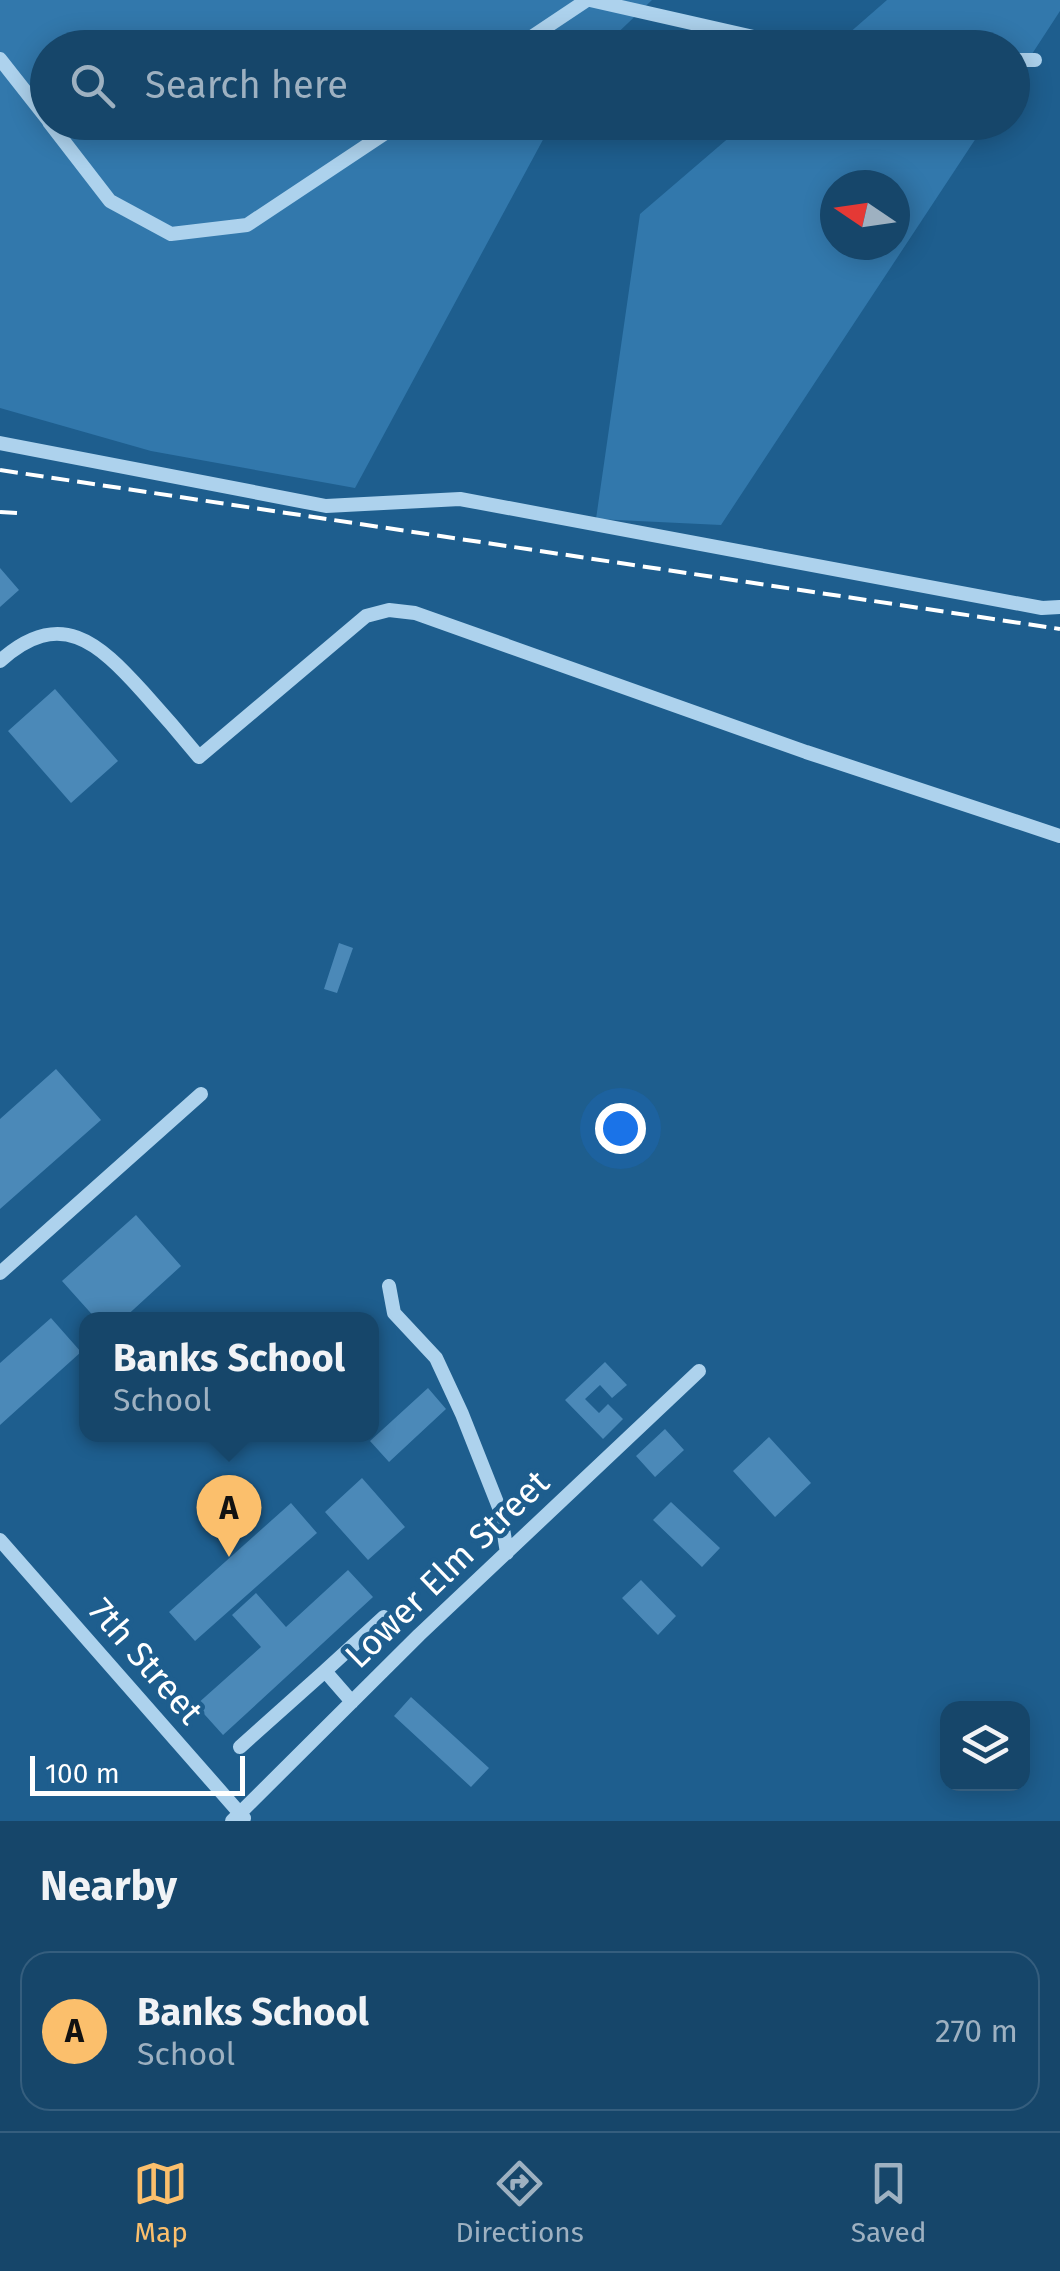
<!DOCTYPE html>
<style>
:root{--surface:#16466a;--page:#235072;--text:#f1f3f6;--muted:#9eb1c1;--line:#355e7e;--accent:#fbbf6c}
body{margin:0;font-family:"Fira Sans",sans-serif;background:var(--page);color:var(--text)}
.controls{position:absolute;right:30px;bottom:30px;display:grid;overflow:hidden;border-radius:20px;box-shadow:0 5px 25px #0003}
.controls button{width:90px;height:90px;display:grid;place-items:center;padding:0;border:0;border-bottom:2px solid var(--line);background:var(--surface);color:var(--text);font:50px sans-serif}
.compass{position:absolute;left:820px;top:170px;width:90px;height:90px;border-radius:50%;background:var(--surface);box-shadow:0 5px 25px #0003;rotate:283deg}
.scale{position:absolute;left:30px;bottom:25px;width:215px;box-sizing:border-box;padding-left:10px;border:5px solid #fff;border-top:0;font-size:28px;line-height:35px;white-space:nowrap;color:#fff;-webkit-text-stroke:8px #1e5e8e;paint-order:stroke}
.you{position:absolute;left:620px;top:1128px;width:35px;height:35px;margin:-25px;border:8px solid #fff;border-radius:50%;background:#1a73e8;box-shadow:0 0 0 15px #1a73e833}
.badge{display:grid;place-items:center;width:65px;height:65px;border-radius:50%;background:var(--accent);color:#111;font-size:32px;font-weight:700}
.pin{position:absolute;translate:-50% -82px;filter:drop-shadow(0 2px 5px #0008)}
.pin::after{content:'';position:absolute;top:52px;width:35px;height:30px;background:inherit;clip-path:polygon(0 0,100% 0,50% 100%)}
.popup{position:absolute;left:79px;top:1312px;width:300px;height:130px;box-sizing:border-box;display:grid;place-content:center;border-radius:20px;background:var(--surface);filter:drop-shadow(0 2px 8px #0005);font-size:32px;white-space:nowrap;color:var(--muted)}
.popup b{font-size:38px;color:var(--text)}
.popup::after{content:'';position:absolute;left:50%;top:100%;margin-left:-20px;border:20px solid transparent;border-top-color:var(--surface)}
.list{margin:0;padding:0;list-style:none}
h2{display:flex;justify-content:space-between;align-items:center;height:130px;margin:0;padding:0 40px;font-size:42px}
h2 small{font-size:32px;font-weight:400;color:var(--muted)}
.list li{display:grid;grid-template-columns:65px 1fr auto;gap:30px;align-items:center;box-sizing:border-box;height:160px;margin:0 20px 20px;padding:0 20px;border:2px solid var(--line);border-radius:30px}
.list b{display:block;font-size:38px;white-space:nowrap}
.list p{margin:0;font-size:32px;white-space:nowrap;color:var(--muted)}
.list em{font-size:32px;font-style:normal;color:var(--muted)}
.icon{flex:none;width:55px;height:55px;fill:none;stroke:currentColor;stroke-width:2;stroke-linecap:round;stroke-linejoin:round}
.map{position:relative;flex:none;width:1060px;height:1821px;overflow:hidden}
.search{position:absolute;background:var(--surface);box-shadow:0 5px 25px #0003;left:30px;right:30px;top:30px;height:110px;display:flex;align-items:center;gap:25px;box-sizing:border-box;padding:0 35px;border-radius:55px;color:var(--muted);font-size:38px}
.sheet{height:310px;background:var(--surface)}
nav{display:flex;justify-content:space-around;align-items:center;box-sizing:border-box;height:140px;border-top:2px solid var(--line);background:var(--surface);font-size:28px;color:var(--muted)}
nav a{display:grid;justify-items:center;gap:5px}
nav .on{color:var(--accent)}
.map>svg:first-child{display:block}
.green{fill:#3278ac;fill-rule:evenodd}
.building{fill:#4b89b8}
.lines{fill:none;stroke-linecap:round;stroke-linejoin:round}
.minor{stroke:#add2ed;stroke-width:14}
.rail{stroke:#fff;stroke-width:4;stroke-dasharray:18 8;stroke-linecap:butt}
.labels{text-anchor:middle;stroke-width:9;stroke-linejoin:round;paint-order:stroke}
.street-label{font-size:35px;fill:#fff;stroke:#1e5e8e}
</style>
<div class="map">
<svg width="1060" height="1821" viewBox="0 0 1060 1821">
<rect width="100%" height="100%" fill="#1e5e8e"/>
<path class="green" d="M0,0H652L603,47L48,48V122L552,123L355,488L151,451L0,408Z
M887,0H1060V11L1013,83L1012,48H832Z
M746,123H986L721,525L596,519L640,214ZM835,185H895V245H835Z"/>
<path class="building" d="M0,568L19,590L0,607Z
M55,689L118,761L71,803L8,731Z
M339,943L353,948L337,993L324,989Z
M56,1069L101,1120L0,1209V1119Z
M136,1215L181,1266L122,1320H97L62,1281Z
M51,1318L81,1352L0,1425V1363Z
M605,1362L627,1385L612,1398L600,1385L585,1399L599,1413L608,1404L623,1419L603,1439L565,1400Z
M428,1388L446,1409L389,1462L370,1441Z
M665,1429L684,1450L655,1477L636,1456Z
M769,1437L811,1483L775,1517L733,1471Z
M362,1478L405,1527L368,1560L325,1512Z
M671,1502L720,1548L702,1567L653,1520Z
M291,1503L317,1533L195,1641L169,1612Z
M348,1570L373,1597L223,1735L196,1705L261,1647L232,1615L256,1593L286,1627Z
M641,1580L676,1616L658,1635L622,1598Z
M411,1697L489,1768L471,1787L394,1716Z"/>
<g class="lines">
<path class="minor" d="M590,0L802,48
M515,48L587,0
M0,59L48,120
M1012,60H1035
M49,122L110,201L171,234L247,225L402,122
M0,443L326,506L460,499L1042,608L1060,607
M0,661C60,607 98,642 143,692C162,713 181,735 199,757L366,616L389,610L415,613L806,752L1060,836
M0,1273L201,1094
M389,1286L394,1313L436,1358L462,1414L500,1510L507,1553
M0,1540L244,1818
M325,1671L384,1617
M240,1747L325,1671L352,1702
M232,1821L419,1635L699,1371"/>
<path class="rail" d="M0,470L1060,629
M0,512L17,513"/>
</g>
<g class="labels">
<g class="street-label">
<text transform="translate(447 1569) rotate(-44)" y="12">Lower Elm Street</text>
<text transform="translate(146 1661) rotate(49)" y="12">7th Street</text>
</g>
</g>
</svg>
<div class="controls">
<button><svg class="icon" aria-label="layers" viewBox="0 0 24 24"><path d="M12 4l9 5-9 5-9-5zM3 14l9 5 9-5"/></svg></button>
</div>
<svg class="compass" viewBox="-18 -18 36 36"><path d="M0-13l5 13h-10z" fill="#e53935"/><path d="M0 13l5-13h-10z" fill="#9eb1c1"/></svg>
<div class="scale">100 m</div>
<div class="you"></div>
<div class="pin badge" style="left:229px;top:1557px">A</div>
<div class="popup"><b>Banks School</b>School</div>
<div class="search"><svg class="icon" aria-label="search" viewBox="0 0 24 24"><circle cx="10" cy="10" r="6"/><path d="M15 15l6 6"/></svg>Search here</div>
</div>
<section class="sheet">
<h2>Nearby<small></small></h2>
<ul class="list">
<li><span class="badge">A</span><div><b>Banks School</b><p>School</p></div><em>270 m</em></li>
</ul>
</section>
<nav>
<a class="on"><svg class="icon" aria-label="map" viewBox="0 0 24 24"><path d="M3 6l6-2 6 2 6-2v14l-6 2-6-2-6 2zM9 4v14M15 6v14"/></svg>Map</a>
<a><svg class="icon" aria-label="directions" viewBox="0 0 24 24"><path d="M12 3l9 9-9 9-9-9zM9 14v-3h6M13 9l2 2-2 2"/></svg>Directions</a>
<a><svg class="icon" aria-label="saved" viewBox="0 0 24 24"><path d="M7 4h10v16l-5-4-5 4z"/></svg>Saved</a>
</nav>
